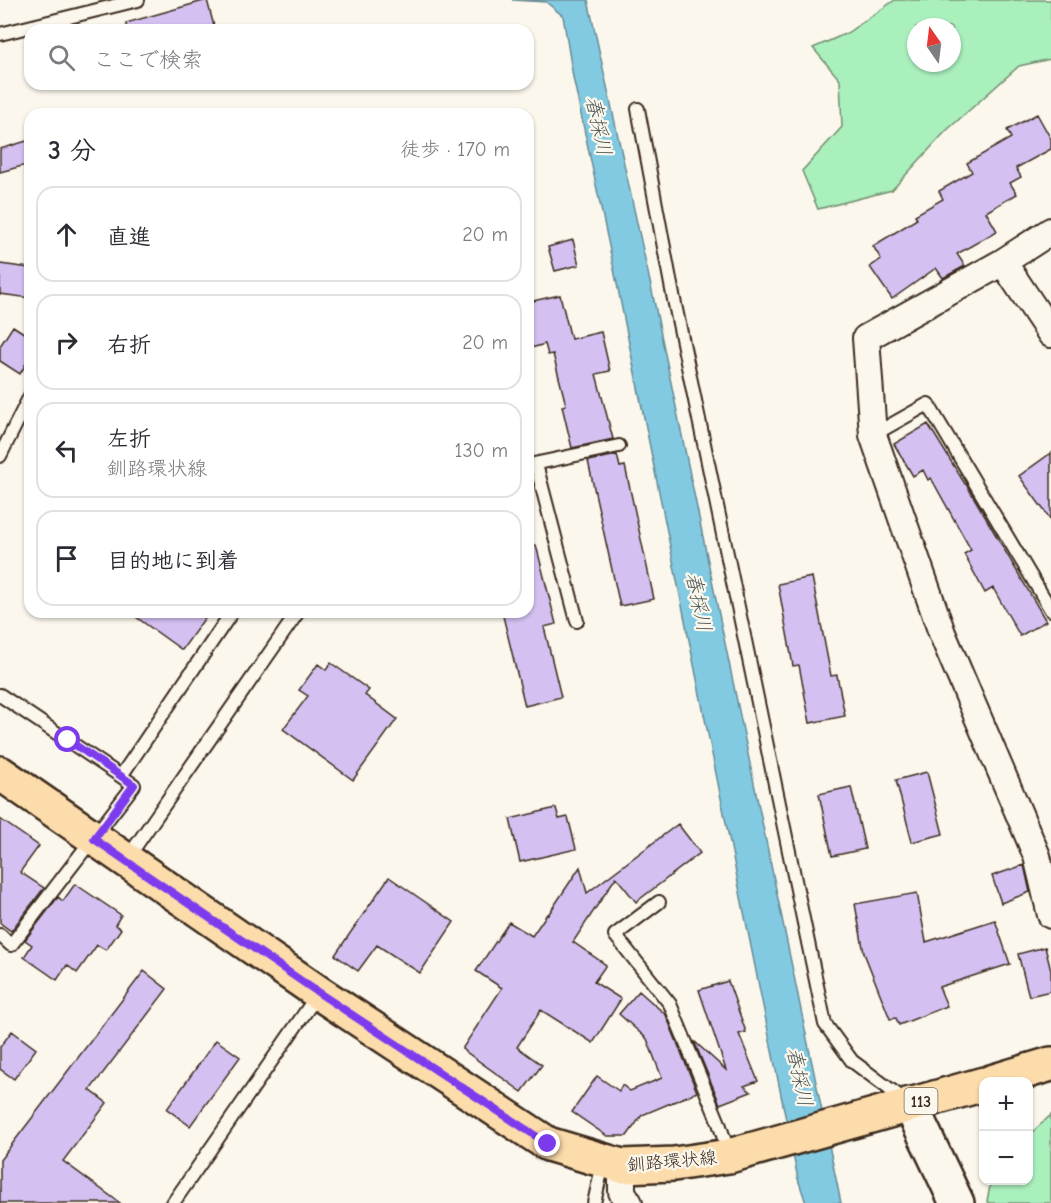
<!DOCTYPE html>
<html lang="ja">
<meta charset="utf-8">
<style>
:root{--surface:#fff;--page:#f2f2f3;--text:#2b2b33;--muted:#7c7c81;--line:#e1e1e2}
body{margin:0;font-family:"Comic Neue","Klee One",sans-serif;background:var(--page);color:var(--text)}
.controls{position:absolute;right:18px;bottom:18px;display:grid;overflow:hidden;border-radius:12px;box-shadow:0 2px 4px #0004}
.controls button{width:54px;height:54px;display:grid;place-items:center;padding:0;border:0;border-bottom:2px solid var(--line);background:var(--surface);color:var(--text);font:30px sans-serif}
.compass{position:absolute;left:907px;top:18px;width:54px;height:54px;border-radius:50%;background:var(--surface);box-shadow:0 2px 4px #0004;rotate:346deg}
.stop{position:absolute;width:18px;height:18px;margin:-14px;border:4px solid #7c3aed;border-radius:50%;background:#fff}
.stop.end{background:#7c3aed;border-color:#fff;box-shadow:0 2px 6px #0008}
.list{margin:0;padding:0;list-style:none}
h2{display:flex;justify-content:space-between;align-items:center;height:78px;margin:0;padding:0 24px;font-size:26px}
h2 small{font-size:20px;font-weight:400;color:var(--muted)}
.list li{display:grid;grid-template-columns:39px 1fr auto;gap:18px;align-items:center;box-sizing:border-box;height:96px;margin:0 12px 12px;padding:0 12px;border:2px solid var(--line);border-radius:18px}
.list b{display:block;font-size:22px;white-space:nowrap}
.list p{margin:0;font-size:20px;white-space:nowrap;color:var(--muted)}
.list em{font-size:20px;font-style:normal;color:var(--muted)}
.icon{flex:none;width:33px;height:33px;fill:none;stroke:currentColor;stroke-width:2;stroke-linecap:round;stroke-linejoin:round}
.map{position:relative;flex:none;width:1051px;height:1203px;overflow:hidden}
.search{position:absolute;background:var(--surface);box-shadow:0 2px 4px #0004;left:24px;top:24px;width:510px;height:66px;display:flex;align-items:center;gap:15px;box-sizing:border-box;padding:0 21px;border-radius:18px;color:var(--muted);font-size:22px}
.panel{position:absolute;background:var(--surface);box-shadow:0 2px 4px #0004;left:24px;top:108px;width:510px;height:510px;border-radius:18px}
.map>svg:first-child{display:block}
.green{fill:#a9f0bd;stroke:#728d6e;stroke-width:1.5;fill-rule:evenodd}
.water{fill:#82cae2;stroke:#668a94;stroke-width:1.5}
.building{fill:#d4c1f2;stroke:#3b2a1e;stroke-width:1.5}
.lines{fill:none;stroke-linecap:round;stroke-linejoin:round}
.lane-casing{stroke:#3b2a1e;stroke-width:16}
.street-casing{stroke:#3b2a1e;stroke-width:30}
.secondary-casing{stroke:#3b2a1e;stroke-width:38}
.primary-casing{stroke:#3b2a1e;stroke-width:38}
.lane{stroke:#fbf7ec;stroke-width:12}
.street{stroke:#fbf7ec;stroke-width:26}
.secondary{stroke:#fbf7ec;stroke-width:33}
.primary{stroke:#fddcac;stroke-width:33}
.route{stroke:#7c3aed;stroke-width:8}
.labels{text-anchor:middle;stroke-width:4.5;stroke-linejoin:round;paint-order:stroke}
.shield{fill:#fbf7ec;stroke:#75685c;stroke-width:1.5}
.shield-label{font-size:16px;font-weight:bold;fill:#3b2a1e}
.street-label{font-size:18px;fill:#3b2a1e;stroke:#fbf7ec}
.water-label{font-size:20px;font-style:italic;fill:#505a59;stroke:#fbf7ec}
</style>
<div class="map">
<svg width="1051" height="1203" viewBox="0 0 1051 1203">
<rect width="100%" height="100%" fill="#fbf7ec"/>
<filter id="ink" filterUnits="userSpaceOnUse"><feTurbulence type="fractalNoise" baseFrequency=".0167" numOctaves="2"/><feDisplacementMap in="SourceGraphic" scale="12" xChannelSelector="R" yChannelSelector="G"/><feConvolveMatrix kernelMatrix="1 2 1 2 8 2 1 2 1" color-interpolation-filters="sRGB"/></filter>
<g filter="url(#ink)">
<path class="green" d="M895,0H1051V59L1019,66L946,131L892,190L818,209L802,171L842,127L840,80L813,48L847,33ZM916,27H952V63H916Z
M1051,1115V1203H989L987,1201L991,1181L1028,1180L1029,1135Z"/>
<path class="water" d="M512,0H588L652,291L841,1203H806L798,1179L615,274L573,77L563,16L546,2Z"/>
<path class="building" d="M207,0L215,30H127L126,23Z
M1037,114L1051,139V149L1016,168L1021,177L1010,183L1017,194L986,212L997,231L957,254L965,266L943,278L936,268L892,299L870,267L881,259L873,246L917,219L915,215L943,199L939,191L972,172L967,163L1011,138L1007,130Z
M30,140V164L0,172V149Z
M573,240L579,265L555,271L548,247Z
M0,264L30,268V298L0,294Z
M560,295L571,339L601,332L610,371L596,374L613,439L572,448L562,406L566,405L553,354L548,355L545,344L528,349V302Z
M13,326L30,337V357L20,374L0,361V346Z
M928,424L965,484H966L1046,621L1020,636L993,588L985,593L964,554L971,550L931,478L928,480L923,470L913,476L894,444Z
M1051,453V520L1019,476Z
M617,455L620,467L625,466L654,599L620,606L588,461Z
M536,545L556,624L544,627L561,697L525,706L502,612H528V546Z
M812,577L831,676L837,675L845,716L810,723L799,665L793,666L778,584Z
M129,612H209L182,650Z
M331,663L369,690L365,695L397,719L353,780L283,729L308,696L299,690L318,664L326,670Z
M927,772L943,834L912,842L896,780Z
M851,787L865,849L832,856L819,794Z
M556,808L559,819L568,817L576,849L520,862L510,819Z
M0,819L39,846L20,872L44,888L11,931L0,923Z
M678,824L700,853L636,902L616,877L573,942L606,965L594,982L621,999L593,1043L541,1010L517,1047L542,1065L522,1092L462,1049L502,988L476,971L509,922L532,936L547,914L548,915L580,867L587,893Z
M1024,865L1030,892L1001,903L992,876Z
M389,877L454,922L420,973L377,945L358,971L335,955Z
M75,884L121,915L115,925L121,929L106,950L97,945L77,973L67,965L57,980L24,957L32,945L25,940L58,897L63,901Z
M917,893L926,942L995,920L1010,964L939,987L947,1006L899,1025L896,1018L890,1019L864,953L855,904Z
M1045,947L1051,971V991L1029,996L1018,954Z
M144,971L167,989L90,1090L107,1103L63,1161L120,1203H0V1160Z
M728,981L746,1032L739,1034L758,1081L744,1086L751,1092L720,1104L694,1041L726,1070L699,990Z
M639,991L666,1015L697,1092L642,1115L627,1136H607L572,1112L597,1076L619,1091L622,1085L630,1091L662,1078L647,1039L619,1014Z
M12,1031L36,1049L14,1079L0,1069V1047Z
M216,1040L240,1057L190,1126L167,1109Z"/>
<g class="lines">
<g class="lane-casing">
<path id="lane" d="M0,34L138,0
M638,109L672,290L825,1024L852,1061L907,1102
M873,435L928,404L1051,610
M0,456L30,396
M536,464L577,621
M529,465L619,446
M0,695L134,785L11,945L0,935
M121,776L232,612
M126,860L298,612
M659,902L615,935L670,1004L719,1123L729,1154
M173,1203L318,994
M594,1203L603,1163"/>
</g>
<g class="street-casing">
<path id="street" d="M1003,262L1051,231
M1051,334L1003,262L866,338L873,435L942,633L1037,856L1051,915
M622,1166V1192L629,1203"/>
</g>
<g class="secondary-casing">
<path id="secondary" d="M910,1104L957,1203"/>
</g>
<g class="primary-casing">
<path id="primary" d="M0,773L319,993L548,1144L622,1166L674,1164L729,1156L984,1084
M991,1082L1051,1064"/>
</g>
<use href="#lane" class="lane"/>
<use href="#street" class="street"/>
<use href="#secondary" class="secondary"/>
<use href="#primary" class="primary"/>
</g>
</g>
<g class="lines" filter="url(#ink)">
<path class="route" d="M68,740L134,785L94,839L319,993L548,1144"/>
</g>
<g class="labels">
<rect class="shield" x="904.5" y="1088" width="33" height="26" rx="4.5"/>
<g class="shield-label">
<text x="921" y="1107">113</text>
</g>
<g class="street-label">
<text transform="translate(672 1161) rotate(-5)" y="6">釧路環状線</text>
</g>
<g class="water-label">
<text transform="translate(599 126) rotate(78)" y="7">春採川</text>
<text transform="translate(699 602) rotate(78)" y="7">春採川</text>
<text transform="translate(800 1077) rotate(78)" y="7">春採川</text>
</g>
</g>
</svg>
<div class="controls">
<button>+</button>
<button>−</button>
</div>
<svg class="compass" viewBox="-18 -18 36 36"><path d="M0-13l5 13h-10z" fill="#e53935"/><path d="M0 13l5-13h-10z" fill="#7c7c81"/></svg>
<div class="stop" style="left:68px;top:740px"></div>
<div class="stop end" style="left:548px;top:1144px"></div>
<div class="search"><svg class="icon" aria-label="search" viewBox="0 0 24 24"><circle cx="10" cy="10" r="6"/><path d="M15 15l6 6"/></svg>ここで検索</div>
<section class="panel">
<h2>3 分<small>徒歩 · 170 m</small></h2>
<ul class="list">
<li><svg class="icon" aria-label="ahead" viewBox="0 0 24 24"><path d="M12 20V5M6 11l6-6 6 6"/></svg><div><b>直進</b></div><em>20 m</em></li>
<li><svg class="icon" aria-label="right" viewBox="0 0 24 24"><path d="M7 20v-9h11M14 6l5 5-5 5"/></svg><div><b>右折</b></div><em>20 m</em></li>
<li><svg class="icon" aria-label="left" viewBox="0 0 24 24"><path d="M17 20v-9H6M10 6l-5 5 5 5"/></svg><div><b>左折</b><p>釧路環状線</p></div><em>130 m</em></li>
<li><svg class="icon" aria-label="arrive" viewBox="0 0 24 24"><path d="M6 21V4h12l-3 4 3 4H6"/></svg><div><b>目的地に到着</b></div></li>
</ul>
</section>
</div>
